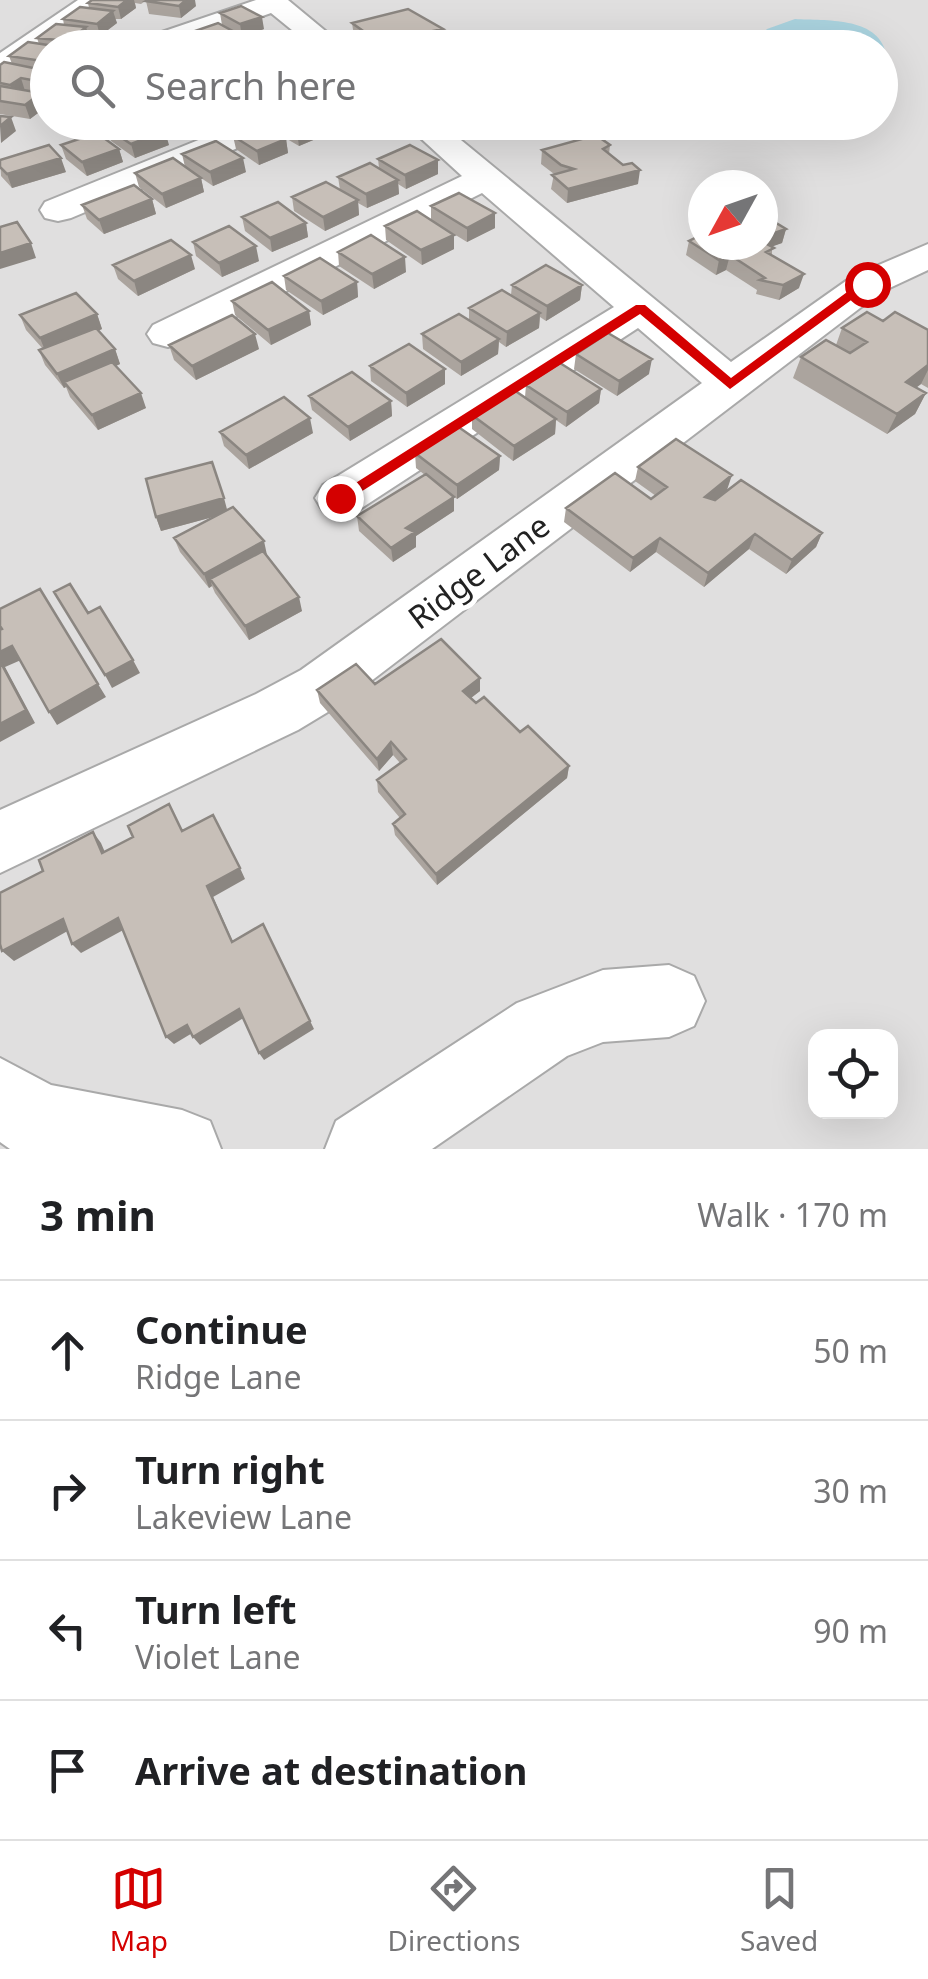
<!DOCTYPE html>
<meta charset="utf-8">
<style>
:root{--surface:#fff;--page:#f2f2f2;--text:#202124;--muted:#757577;--line:#e0e0e0;--accent:#d40000}
body{margin:0;font-family:"Noto Sans",sans-serif;background:var(--page);color:var(--text)}
.controls{position:absolute;right:30px;bottom:30px;display:grid;overflow:hidden;border-radius:20px;box-shadow:0 10px 40px #0002}
.controls button{width:90px;height:90px;display:grid;place-items:center;padding:0;border:0;border-bottom:2px solid var(--line);background:var(--surface);color:var(--text);font:50px sans-serif}
.compass{position:absolute;left:688px;top:170px;width:90px;height:90px;border-radius:50%;background:var(--surface);box-shadow:0 10px 40px #0002;rotate:230deg}
.stop{position:absolute;width:30px;height:30px;margin:-22px;border:8px solid #d40000;border-radius:50%;background:#fff}
.stop.end{background:#d40000;border-color:#fff;box-shadow:0 2px 10px #0008}
.list{margin:0;padding:0;list-style:none}
h2{display:flex;justify-content:space-between;align-items:center;height:130px;margin:0;padding:0 40px;font-size:42px}
h2 small{font-size:32px;font-weight:400;color:var(--muted)}
.list li{display:grid;grid-template-columns:65px 1fr auto;gap:30px;align-items:center;box-sizing:border-box;height:140px;padding:0 40px;border-top:2px solid var(--line)}
.list b{display:block;font-size:38px;white-space:nowrap}
.list p{margin:0;font-size:32px;white-space:nowrap;color:var(--muted)}
.list em{font-size:32px;font-style:normal;color:var(--muted)}
.icon{flex:none;width:55px;height:55px;fill:none;stroke:currentColor;stroke-width:2;stroke-linecap:round;stroke-linejoin:round}
.map{position:relative;flex:none;width:928px;height:1149px;overflow:hidden}
.search{position:absolute;background:var(--surface);box-shadow:0 10px 40px #0002;left:30px;right:30px;top:30px;height:110px;display:flex;align-items:center;gap:25px;box-sizing:border-box;padding:0 35px;border-radius:55px;color:var(--muted);font-size:38px}
.sheet{height:690px;background:var(--surface)}
nav{display:flex;justify-content:space-around;align-items:center;box-sizing:border-box;height:140px;border-top:2px solid var(--line);background:var(--surface);font-size:28px;color:var(--muted)}
nav a{display:grid;justify-items:center;gap:5px}
nav .on{color:var(--accent)}
.map>svg:first-child{display:block}
.residential{fill:#e0dfdf;fill-rule:evenodd}
.water{fill:#aad3df}
.lines{fill:none;stroke-linecap:round;stroke-linejoin:round}
.minor-casing{stroke:#a9a9a9;stroke-width:4}
.minor{fill:#fff;fill-rule:evenodd}
.wall{fill:#aba49e}
.shaded-wall{fill:#8b8681}
.building{fill:#c7bfb8;stroke:#8b8681;stroke-width:2.5}
.route{fill:#d40000}
.labels{text-anchor:middle;stroke-width:10;stroke-linejoin:round;paint-order:stroke}
.street-label{font-size:32px;fill:#222;stroke:#fff}
</style>
<div class="map">
<svg width="928" height="1149" viewBox="0 0 928 1149">
<rect width="100%" height="100%" fill="#f2efe9"/>
<path class="residential" d="M0,0H928V1149H0ZM48,48H880V122H48ZM703,185H763V245H703ZM816,1036H890V1112H816Z"/>
<path class="water" d="M795,19C825,21 877,16 886,53L881,58L880,48L749,47L767,29Z"/>
<g class="lines">
<g class="minor-casing">
<path id="minor" d="M78,0H109L10,72L0,75V53Z
M256,0H288L346,48H314L271,13L173,47H153L149,41L153,35Z
M243,122H288L283,129L71,218L58,221L45,218L40,210L45,202Z
M403,122H439L731,362L853,276L928,244V270L881,292L341,704L298,730L0,873V810L256,694L301,670L702,383L638,328L357,511L340,516L323,511L315,498L323,485L614,307L482,193L183,343L168,347L153,343L147,334L153,325L462,176Z
M669,965L694,976L705,1001L694,1026L669,1037L603,1042L567,1056L432,1149H325L336,1121L517,1003L603,970Z
M0,1058L51,1085L182,1110L210,1121L221,1149H10L0,1142Z"/>
</g>
<use href="#minor" class="minor"/>
</g>
<path class="wall" d="M92,0H147L141,4L135,3L136,8L121,19H115L117,23L100,36L88,35L90,40L81,48H48V96L42,95L46,107L30,119L0,114V65L12,64L9,56L39,44L37,38L64,25L63,19L89,8L88,3Z
M146,1L196,6L181,18L149,14Z
M220,13L264,29L242,37L240,36L242,48H155L195,44L192,32L222,25Z
M352,23L443,42L418,48H370L354,36Z
M158,122H214V125L181,138Z
M274,122H329L330,133L299,146L275,132Z
M107,128L169,145L135,158L111,141Z
M233,136L286,139L288,153L259,165L236,149Z
M61,145L119,149L123,162L87,176L66,159Z
M610,145L609,154L638,184L567,203L551,189L554,174L541,164L542,150Z
M182,154L246,172L213,186L201,178L204,192L166,208L139,187L135,173L185,167Z
M378,159L438,174L406,189L398,184L399,194L367,208L358,203L359,215L325,231L294,211L292,197L340,190L338,177L379,168Z
M0,160L66,172L12,188L1,176Z
M152,199L156,214L104,234L87,219L82,205Z
M431,206L495,228L467,242L431,220Z
M242,217L306,223L308,237L272,252L245,231Z
M385,226L454,235V249L422,265L386,240Z
M786,229L782,243L772,246V256L799,288L779,300L756,294L757,290L726,270L716,275L686,255L689,241L703,245Z
M193,242L259,261L222,277L196,256Z
M338,252L406,272L374,289L339,266Z
M113,265L195,269L138,296L118,279Z
M284,276L357,282L358,297L323,315L286,290Z
M512,285H582L580,300L546,321L540,317L539,328L506,347L499,342L498,354L461,376L423,349L422,334L469,320V308L511,295Z
M232,301L309,311L311,325L271,345L235,315Z
M97,314L102,329L98,331L115,349L120,364L116,366L146,408L98,430L70,397L66,387L64,388L45,365L39,350L43,349L26,330L20,315Z
M883,321L928,330V388L921,384L916,388L926,393L915,414L887,434L793,378L801,357L836,345L842,328Z
M169,345L259,349L196,380L174,360Z
M576,354L649,374L617,396L574,369Z
M370,366L445,369V384L407,407L371,381Z
M526,385L601,389L599,403L566,427L556,420L555,434L513,461L472,429V415L525,397Z
M309,396L391,401L392,416L350,441L312,410Z
M220,432L313,433L249,469L224,446Z
M415,453L500,456L499,470L457,499L451,494L454,497V511L416,536V547L393,562L359,531L357,516L425,475L416,468Z
M638,467L727,490L822,533L816,547L786,574L749,549L704,587L656,552L630,572L564,522L566,508L651,499L656,496L635,481Z
M227,510L267,555L266,556L302,611L249,640L215,593L212,586L209,588L180,552L174,538L216,516L161,531L156,517Z
M480,678V691L471,698L569,766L567,778L437,885L395,835L393,824L400,818L378,792L377,780L400,763L393,755L379,771L320,703L317,690L375,684Z"/>
<path class="shaded-wall" d="M127,0H134L136,8L121,19L118,7Z
M186,0H195L196,6L181,18L179,6Z
M113,11L117,23L100,36L97,24Z
M262,17L264,29L242,37L240,24Z
M86,27L90,40L81,48H71L69,41Z
M443,29V42L418,48H389L404,37Z
M240,35L242,48H214L213,44Z
M48,57V73L47,74L42,61Z
M21,78L25,91L15,98L10,85Z
M41,93L46,107L30,119L25,105Z
M11,117L16,131L1,143L0,126Z
M181,122H214V125L181,138L177,124Z
M320,122H329L330,133L299,146L297,132Z
M343,122H358L344,128Z
M165,131L169,145L135,158L131,144Z
M286,139L288,153L259,165L257,151Z
M119,149L123,162L87,176L82,162Z
M61,158L66,172L12,188L7,174Z
M243,158L246,172L213,186L210,172Z
M438,160V174L406,189L405,175Z
M640,170L638,184L567,203L568,189Z
M201,178L204,192L166,208L162,194Z
M398,180L399,194L367,208L366,194Z
M152,199L156,214L104,234L99,220Z
M358,200L359,215L325,231L323,217Z
M495,213V228L467,242V228Z
M306,223L308,237L272,252L270,238Z
M786,229L782,243L754,253L763,245V237Z
M454,235V249L422,265L421,250Z
M31,243L36,258L0,269V253Z
M256,246L259,261L222,277L219,263Z
M191,255L195,269L138,296L134,281Z
M730,255L726,270L716,275L719,260Z
M405,257L406,272L374,289L372,274Z
M804,274L799,288L779,300L783,285Z
M357,282L358,297L323,315L321,301Z
M582,285L580,300L546,321L547,306Z
M309,311L311,325L271,345L268,330Z
M540,313L539,328L506,347L507,332Z
M97,314L102,329L46,353L40,338Z
M255,334L259,349L196,380L192,366Z
M499,339L498,354L461,376V362Z
M115,349L120,364L68,387L64,382L66,387L64,388L57,374Z
M652,359L649,374L617,396L619,381Z
M928,365V370L921,384L896,402L906,382Z
M445,369V384L407,407L406,393Z
M601,389L599,403L566,427L567,412Z
M141,393L146,408L98,430L92,415Z
M926,393L915,414L887,434L897,414Z
M391,401L392,416L350,441L348,427Z
M310,418L313,433L249,469L246,455Z
M556,419L555,434L513,461L514,446Z
M500,456L499,470L457,499V485Z
M732,475L727,490L701,511L705,497Z
M454,497V511L416,536V547L393,562L391,548L406,528Z
M224,498L228,513L161,531L156,517Z
M822,533L816,547L786,574L792,560Z
M755,534L749,549L704,587L708,573Z
M660,538L656,552L630,572L633,558Z
M264,541L267,555L215,585L210,579L212,586L209,588L204,574Z
M299,597L302,611L249,640L245,626Z
M12,646L21,660L5,667L35,723L0,742V652Z
M133,660L140,673L112,688L105,675Z
M480,678V691L463,704V691Z
M98,684L106,697L57,725L49,712Z
M391,742L393,755L379,771L377,759Z
M569,766L567,778L437,885L436,874Z
M93,832L101,843L110,864L102,853Z
M240,868L245,879L213,897L237,951L207,886Z
M118,918L127,928L81,953L72,944Z
M63,919L73,928L14,961L2,951Z
M263,924L314,1029L264,1060L259,1053Z
M239,1009L245,1017L200,1045L193,1037Z
M187,1025L194,1032L174,1044L166,1037Z"/>
<path class="building" d="M92,0H127L118,7L88,3Z
M148,0H186L179,6L146,1Z
M241,6L262,17L240,24L220,13Z
M80,7L113,11L97,24L63,19Z
M408,9L443,29L404,37L411,42L387,48L352,23Z
M218,23L240,35L213,44L192,32Z
M56,24L86,27L69,41L37,38Z
M100,37L131,42L123,48H85Z
M184,38L202,48L155,47Z
M28,42L61,47L48,48V57L42,61L9,56Z
M4,62L48,71V83L21,78L10,85L0,83V65Z
M0,86L41,93L25,105L0,101Z
M0,116L11,117L0,126Z
M122,122H152L165,131L131,144L107,128Z
M281,122H320L297,132Z
M262,124L286,139L257,151L233,136Z
M97,133L119,149L82,162L61,145Z
M596,135L610,145L603,149L623,165L632,163L640,170L568,189L552,175L574,169L561,165L542,150Z
M216,141L243,158L210,172L182,154Z
M49,145L61,158L7,174L0,167V160Z
M410,145L438,160L405,175L378,159Z
M173,158L201,178L162,194L135,173Z
M370,163L398,180L366,194L338,177Z
M326,182L358,200L323,217L292,197Z
M134,185L152,199L99,220L82,205Z
M459,193L495,213L467,228L431,206Z
M278,202L306,223L270,238L242,217Z
M417,211L454,235L421,250L385,226Z
M763,215L786,229L763,237Z
M17,222L31,243L0,253V227Z
M229,226L256,246L219,263L193,242Z
M703,234V245H763V242L774,248L766,252L804,274L783,285L760,280L765,278L730,255L719,260L689,241Z
M371,235L405,257L372,274L338,252Z
M171,240L191,255L134,281L113,265Z
M320,258L357,282L321,301L284,276Z
M546,265L582,285L547,306L512,285Z
M272,282L309,311L268,330L232,301Z
M502,290L540,313L507,332L469,308Z
M76,293L97,314L40,338L20,315Z
M867,312L883,321L895,312L928,330V365L906,382L926,393L897,414L801,357L826,340L850,353L867,342L842,328Z
M459,314L499,339L461,362L422,334Z
M232,315L255,334L192,366L169,345Z
M96,328L115,349L57,374L39,350Z
M608,333L652,359L619,381L576,354Z
M409,344L445,369L406,393L370,366Z
M112,362L141,393L92,415L64,382Z
M560,363L601,389L567,412L526,385Z
M352,372L391,401L348,427L309,396Z
M514,390L556,419L514,446L472,415Z
M284,397L310,418L246,455L220,432Z
M457,426L500,456L457,485L415,453Z
M676,439L732,475L705,497L715,500L741,480L822,533L792,560L755,534L708,573L660,538L633,558L566,508L615,473L651,499L667,487L638,467Z
M212,462L224,498L156,517L146,479Z
M426,474L454,497L406,528L415,532L391,548L357,516Z
M233,507L264,541L204,574L174,538Z
M263,551L299,597L245,626L210,579Z
M70,584L88,613L100,607L133,660L105,675L54,592Z
M40,589L98,684L49,712L12,646L0,652V630L2,629L0,626V609Z
M441,639L480,678L463,691L476,703L484,697L520,732L528,726L569,766L436,874L393,824L405,814L377,780L406,759L391,742L377,759L317,690L356,664L375,684Z
M0,661L26,710L0,724Z
M169,804L182,831L213,815L240,868L207,886L232,942L263,924L310,1021L259,1053L239,1009L193,1037L187,1025L166,1037L118,918L72,944L63,919L2,951L0,944V893L43,871L39,860L93,832L102,853L133,837L128,826Z"/>
<path class="route" d="M862,281L873,284L730,389L640,314L345,502L340,504L332,498L636,305H645L731,378Z"/>
<g class="labels">
<g class="street-label">
<text transform="translate(479 572) rotate(-37)" y="11">Ridge Lane</text>
</g>
</g>
</svg>
<div class="controls">
<button><svg class="icon" aria-label="locate" viewBox="0 0 24 24"><circle cx="12" cy="12" r="6"/><path d="M12 2v4M12 18v4M2 12h4M18 12h4"/></svg></button>
</div>
<svg class="compass" viewBox="-18 -18 36 36"><path d="M0-13l5 13h-10z" fill="#e53935"/><path d="M0 13l5-13h-10z" fill="#757577"/></svg>
<div class="stop" style="left:867px;top:284px"></div>
<div class="stop end" style="left:340px;top:498px"></div>
<div class="search"><svg class="icon" aria-label="search" viewBox="0 0 24 24"><circle cx="10" cy="10" r="6"/><path d="M15 15l6 6"/></svg>Search here</div>
</div>
<section class="sheet">
<h2>3 min<small>Walk · 170 m</small></h2>
<ul class="list">
<li><svg class="icon" aria-label="ahead" viewBox="0 0 24 24"><path d="M12 20V5M6 11l6-6 6 6"/></svg><div><b>Continue</b><p>Ridge Lane</p></div><em>50 m</em></li>
<li><svg class="icon" aria-label="right" viewBox="0 0 24 24"><path d="M7 20v-9h11M14 6l5 5-5 5"/></svg><div><b>Turn right</b><p>Lakeview Lane</p></div><em>30 m</em></li>
<li><svg class="icon" aria-label="left" viewBox="0 0 24 24"><path d="M17 20v-9H6M10 6l-5 5 5 5"/></svg><div><b>Turn left</b><p>Violet Lane</p></div><em>90 m</em></li>
<li><svg class="icon" aria-label="arrive" viewBox="0 0 24 24"><path d="M6 21V4h12l-3 4 3 4H6"/></svg><div><b>Arrive at destination</b></div></li>
</ul>
</section>
<nav>
<a class="on"><svg class="icon" aria-label="map" viewBox="0 0 24 24"><path d="M3 6l6-2 6 2 6-2v14l-6 2-6-2-6 2zM9 4v14M15 6v14"/></svg>Map</a>
<a><svg class="icon" aria-label="directions" viewBox="0 0 24 24"><path d="M12 3l9 9-9 9-9-9zM9 14v-3h6M13 9l2 2-2 2"/></svg>Directions</a>
<a><svg class="icon" aria-label="saved" viewBox="0 0 24 24"><path d="M7 4h10v16l-5-4-5 4z"/></svg>Saved</a>
</nav>
